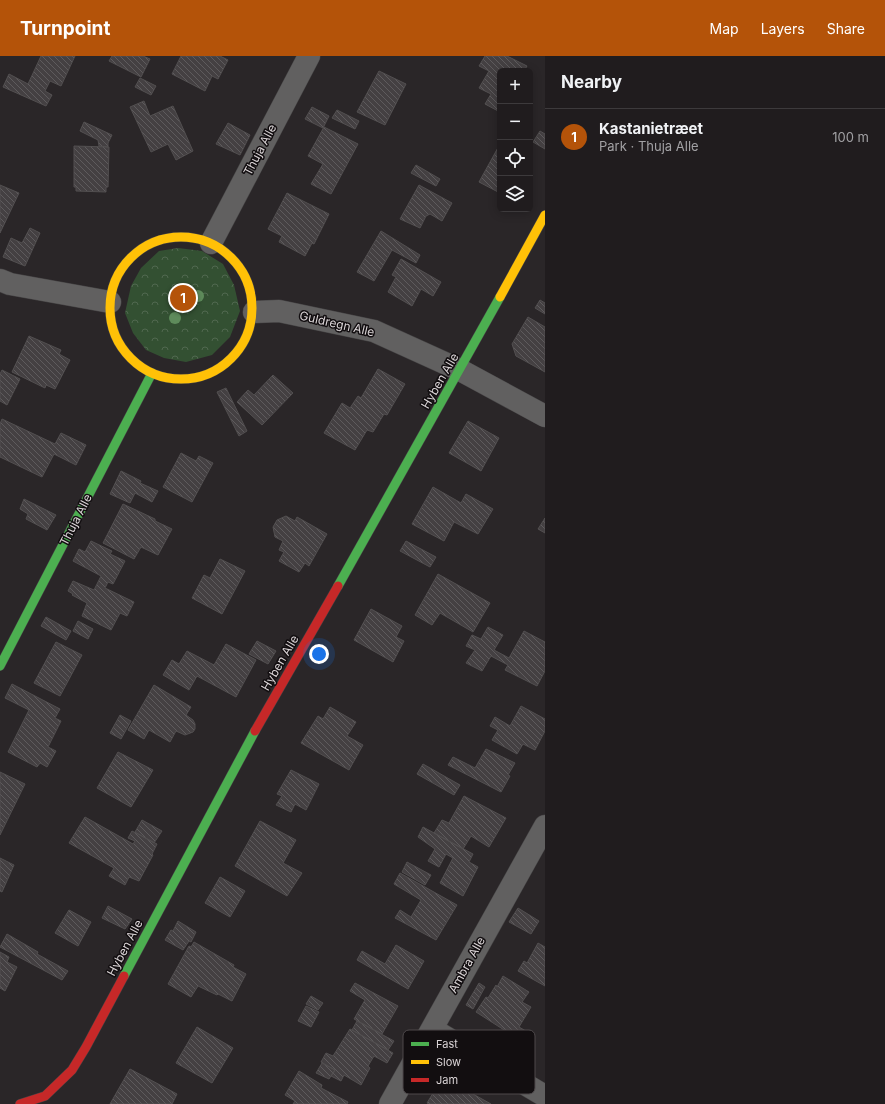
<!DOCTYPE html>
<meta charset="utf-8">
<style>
:root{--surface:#201c1e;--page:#2d292b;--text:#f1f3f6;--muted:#a2a1a4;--line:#3d3a3c;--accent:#b45309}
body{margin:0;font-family:Inter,sans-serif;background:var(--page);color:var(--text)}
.controls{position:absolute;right:12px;top:12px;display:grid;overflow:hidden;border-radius:6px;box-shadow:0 2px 10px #0003}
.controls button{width:36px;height:36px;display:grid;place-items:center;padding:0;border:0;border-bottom:1px solid var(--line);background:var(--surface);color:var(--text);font:20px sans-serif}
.you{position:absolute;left:319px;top:598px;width:14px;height:14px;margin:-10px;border:3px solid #fff;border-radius:50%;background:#1a73e8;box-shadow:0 0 0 6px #1a73e833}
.badge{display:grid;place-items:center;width:26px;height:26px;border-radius:50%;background:var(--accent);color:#fff;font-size:13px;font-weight:700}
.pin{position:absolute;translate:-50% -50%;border:2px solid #fff;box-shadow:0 1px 4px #0006}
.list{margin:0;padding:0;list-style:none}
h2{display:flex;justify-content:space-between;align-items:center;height:52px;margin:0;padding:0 16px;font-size:17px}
h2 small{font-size:13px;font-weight:400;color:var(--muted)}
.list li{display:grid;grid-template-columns:26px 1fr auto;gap:12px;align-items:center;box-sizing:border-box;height:56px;padding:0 16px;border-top:1px solid var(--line)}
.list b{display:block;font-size:15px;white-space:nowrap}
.list p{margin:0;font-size:13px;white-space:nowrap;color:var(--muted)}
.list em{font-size:13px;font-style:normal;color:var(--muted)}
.icon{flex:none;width:22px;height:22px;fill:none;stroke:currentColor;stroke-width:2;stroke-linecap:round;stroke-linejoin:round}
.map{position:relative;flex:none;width:545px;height:1048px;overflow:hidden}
header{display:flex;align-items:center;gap:24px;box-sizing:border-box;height:56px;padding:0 20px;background:var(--accent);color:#fff}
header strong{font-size:19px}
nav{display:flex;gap:22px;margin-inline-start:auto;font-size:14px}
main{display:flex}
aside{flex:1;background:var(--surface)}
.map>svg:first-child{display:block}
.park{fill:url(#park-crowns)}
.building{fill:url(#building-back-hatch);stroke:#524f50}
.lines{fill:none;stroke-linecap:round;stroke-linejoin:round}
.street-casing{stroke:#454344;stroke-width:23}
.fast-casing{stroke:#454344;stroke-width:10}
.slow-casing{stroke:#454344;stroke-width:10}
.jam-casing{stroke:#454344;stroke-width:10}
.street{stroke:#616060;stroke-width:22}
.fast{stroke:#4caf50;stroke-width:9}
.slow{stroke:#ffc107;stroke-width:9}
.jam{stroke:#c62828;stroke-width:9}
.tree{fill:#5e8b5b}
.labels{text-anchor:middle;stroke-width:3;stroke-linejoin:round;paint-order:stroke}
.street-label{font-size:12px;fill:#dad4d6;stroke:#120e10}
.key{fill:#120e10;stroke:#4e494b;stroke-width:1}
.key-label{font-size:11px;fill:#dad4d6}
</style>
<header>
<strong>Turnpoint</strong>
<nav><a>Map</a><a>Layers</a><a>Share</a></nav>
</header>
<main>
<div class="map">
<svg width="545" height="1048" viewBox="0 0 545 1048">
<defs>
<pattern id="park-crowns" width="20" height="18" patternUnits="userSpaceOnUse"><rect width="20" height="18" fill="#335032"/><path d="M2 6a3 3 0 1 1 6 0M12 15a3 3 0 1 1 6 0" fill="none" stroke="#50684f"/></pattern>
<pattern id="building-back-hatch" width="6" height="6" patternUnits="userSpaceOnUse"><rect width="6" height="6" fill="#444042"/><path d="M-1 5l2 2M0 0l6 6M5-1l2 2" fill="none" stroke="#5e5b5d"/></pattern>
</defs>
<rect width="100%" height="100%" fill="#2a2628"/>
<path class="park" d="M178,192L202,195L223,208L234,229L240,255L230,281L212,299L186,306L164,302L146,294L133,277L125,257L131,230L141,212L159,195Z"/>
<path class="building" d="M41,0H75L61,30L50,25L45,35L52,39L46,50L3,31L9,18L28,28Z
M112,0H143L150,3L141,21L109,5Z
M181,0H220L228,4L218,23L212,20L205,35L172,18Z
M485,0H507L527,10L524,15H500V56L485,48L491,38L479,32L489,15L479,10Z
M379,15L406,28L385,69L357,56Z
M140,22L156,30L151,39L135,31Z
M144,45L150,60L173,50L193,95L176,104L168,88L151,96L130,51Z
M312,51L329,60L323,72L305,63Z
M337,54L359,65L355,73L332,62Z
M84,66L112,79L108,87V91L99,90L98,84L80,75Z
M228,67L250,79L240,99L216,88Z
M324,71L358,88L331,138L311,128L323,108L308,100Z
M540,75L545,78V93L533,86Z
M500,88V137L479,126Z
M74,90L109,91L108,131H106V136L76,135V131H74Z
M416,109L440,123L436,130L411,117Z
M0,129L19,137L0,177Z
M419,129L452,147L442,165L430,158L426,160L420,172L400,163Z
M287,137L329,158L314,188L312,187L305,200L279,186L282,180L268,173Z
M30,172L40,177L25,210L3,201L11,182L22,187Z
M381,175L420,199L416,207L392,194L374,225L357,216Z
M401,203L441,226L433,240L421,233L412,250L388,236L396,221L392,219Z
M540,244L545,247V258L535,252Z
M528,261L545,271V316L516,300L512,288Z
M29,280L61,294L59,298L70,304L55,333L46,329L45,332L12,316Z
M378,313L405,328L387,359L384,358L373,376L367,374L355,394L324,377L342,347L350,352L358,340L361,342Z
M2,314L20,323L7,349L0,345V318Z
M273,319L293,337L262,369L237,346L248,334L254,339Z
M226,332L247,375L239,380L217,336Z
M2,363L55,388L61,377L86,389L76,409L54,398L42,421L0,401V368Z
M468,365L499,382L481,415L449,397Z
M181,397L196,405L199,400L213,407L192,446L163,431Z
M121,415L141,425L140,427L158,435L152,446L135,437L130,447L110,438Z
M433,431L461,447L466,438L493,453L478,478L454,466L444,485L412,468Z
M24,443L56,459L47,474L26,463L28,458L20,453Z
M123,448L155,463V465L172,473L158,499L141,491L134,503L103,487Z
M286,460L295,465L297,461L327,478L309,510L305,507L299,516L279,505L284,496L279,494L283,485L275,481L273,471L277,464Z
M545,462V477L538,473Z
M91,485L112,495L110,498L125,505L113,528L108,526L105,532L134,546L127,560L120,557L111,574L82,560L87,547L72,539L73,538L68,535L73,525L94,534L101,520L73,505L79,493L85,496Z
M406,485L436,501L430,511L400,495Z
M220,503L245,515L222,558L192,542L204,519L210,522Z
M438,518L490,547L473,576L440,557L432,569L415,559Z
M371,553L402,570L396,581L404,585L393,606L354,584Z
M46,561L71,575L66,584L41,570Z
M78,565L93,573L88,583L73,575Z
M488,571L503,579L494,594L509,602L524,575L545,586V615L537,630L505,614L508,609L491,600L482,615L466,607L475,594L466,590L472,579L481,583Z
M257,585L276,595L268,608L249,598Z
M56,586L82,599L60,640L34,627Z
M226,588L256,604L236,641L197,620L189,634L163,619L172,604L179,608L187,595L214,609Z
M12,628L60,653L55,662L61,665L48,691L56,695L47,711L40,707L37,711L8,696L29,654L5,642Z
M154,629L191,651L186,659L193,664L195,668V673L193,676L185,679L176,675L170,686L149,674L144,683L128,674Z
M521,650L545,663V675L535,694L523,688L517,698L492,684L498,674L490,670L495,661L510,670Z
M330,651L356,666L347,680L363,689L349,714L301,687L318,660L323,663Z
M120,659L131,665L121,683L110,677Z
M486,693L515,707L508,719L510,720L501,736L448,709L453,701L475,712Z
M118,696L153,714L131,751L97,732Z
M423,708L460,729L454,739L417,718Z
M291,714L319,728L306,754L295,748L291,756L276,749L282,740L277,738Z
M0,716L25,728L0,779Z
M464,740L506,762L489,791L471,780L463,793L434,777L442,764L449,767Z
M85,761L133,788L135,785L128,782L132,775L157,788L152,798L153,799L139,825L129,821L125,829L109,820L114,812L69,787Z
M142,764L162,775L154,787L135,776Z
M260,765L296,784L283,807L302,817L287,840L235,810Z
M423,771L473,798L469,806L478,811L463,840L440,827L453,802L446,798L439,811L428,805L435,793L418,781Z
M0,802L14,809L2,836L0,835Z
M407,806L431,819L425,829L402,816Z
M400,817L457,849L436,884L395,862L400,854L411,861L421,844L394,828Z
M220,821L245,835L230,861L205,847Z
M108,850L132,863L125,873L102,862Z
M518,852L539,865L531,878L509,866Z
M69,854L91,866L78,890L55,877Z
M178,865L196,876L191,886L189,885L183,894L165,884L171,874L173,875Z
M7,878L38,896L37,898L68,915L62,924L0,891Z
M194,886L234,909L233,911L246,918L232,945L218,938L217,939L198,930L191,941L168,928L189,890L191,891Z
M538,887L545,891V930L518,915L524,905L527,907Z
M396,889L424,905L408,933L357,904L362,895L385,908Z
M0,896L9,901L7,906L17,911L5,935L0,932Z
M503,920L529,936L522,946L531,951L519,971L531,978L526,988L476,956L486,941L488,942L496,929L497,931Z
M355,927L398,950L382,978L354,963L365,944L350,935Z
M479,927L485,931L473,953L466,949Z
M311,940L323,947L318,954L306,948Z
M306,950L319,956L311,971L298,965Z
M357,965L394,985L388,994L352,974Z
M197,971L233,992L212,1027L176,1007Z
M350,973L393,997L387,1007L374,1000L368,1010L370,1012L361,1029L344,1019L341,1025L331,1020L335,1014L321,1006L326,997L333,1000Z
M322,1007L335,1014L329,1023L316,1017Z
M130,1013L177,1038L172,1048H110Z
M299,1015L322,1029L321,1032L348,1046L347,1048H293L295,1045L285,1039Z
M444,1019L474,1036L473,1038L491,1048H429L427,1047Z"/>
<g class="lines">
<g class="street-casing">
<path id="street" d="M211,187L309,0
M0,224L10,228L110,246
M254,256L279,255L374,275L460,314L545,360
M432,973L545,1040
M390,1048L545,770"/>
</g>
<g class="fast-casing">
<path id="fast" d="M338,530L500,241
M0,610L152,317
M124,920L255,675"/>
</g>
<g class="slow-casing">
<path id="slow" d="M110 252a71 71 0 1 1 142 0a71 71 0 1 1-142 0Z
M500,241L545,159"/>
</g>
<g class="jam-casing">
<path id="jam" d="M255,675L338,530
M20,1048L45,1040L72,1014L86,991L124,920"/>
</g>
<use href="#street" class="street"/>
<use href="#fast" class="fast"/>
<use href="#slow" class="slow"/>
<use href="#jam" class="jam"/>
</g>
<g class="tree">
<circle cx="179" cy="235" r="6"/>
<circle cx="198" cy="240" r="6"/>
<circle cx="175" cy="262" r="6"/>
</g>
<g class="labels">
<g class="street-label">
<text transform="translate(260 94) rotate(-62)" y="4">Thuja Alle</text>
<text transform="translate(337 268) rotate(13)" y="4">Guldregn Alle</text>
<text transform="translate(440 325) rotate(-60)" y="4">Hyben Alle</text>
<text transform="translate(76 464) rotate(-63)" y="4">Thuja Alle</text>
<text transform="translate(280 607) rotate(-60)" y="4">Hyben Alle</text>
<text transform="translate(125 892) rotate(-62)" y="4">Hyben Alle</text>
<text transform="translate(467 909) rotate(-61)" y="4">Ambra Alle</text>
</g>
</g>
<rect x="403" y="974" width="132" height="64" rx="6" class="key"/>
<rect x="411" y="986" width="18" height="4" fill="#4caf50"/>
<rect x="411" y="1004" width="18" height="4" fill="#ffc107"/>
<rect x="411" y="1022" width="18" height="4" fill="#c62828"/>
<g class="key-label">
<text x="436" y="992">Fast</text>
<text x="436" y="1010">Slow</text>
<text x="436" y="1028">Jam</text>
</g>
</svg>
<div class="controls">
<button>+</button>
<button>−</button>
<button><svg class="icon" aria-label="locate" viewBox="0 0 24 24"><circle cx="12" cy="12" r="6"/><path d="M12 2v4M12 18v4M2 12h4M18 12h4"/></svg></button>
<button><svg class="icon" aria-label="layers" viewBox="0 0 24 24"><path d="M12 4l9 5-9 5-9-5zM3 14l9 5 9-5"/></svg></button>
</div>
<div class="you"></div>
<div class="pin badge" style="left:183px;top:242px">1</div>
</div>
<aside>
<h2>Nearby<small></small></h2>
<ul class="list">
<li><span class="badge">1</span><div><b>Kastanietræet</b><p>Park · Thuja Alle</p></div><em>100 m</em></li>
</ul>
</aside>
</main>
